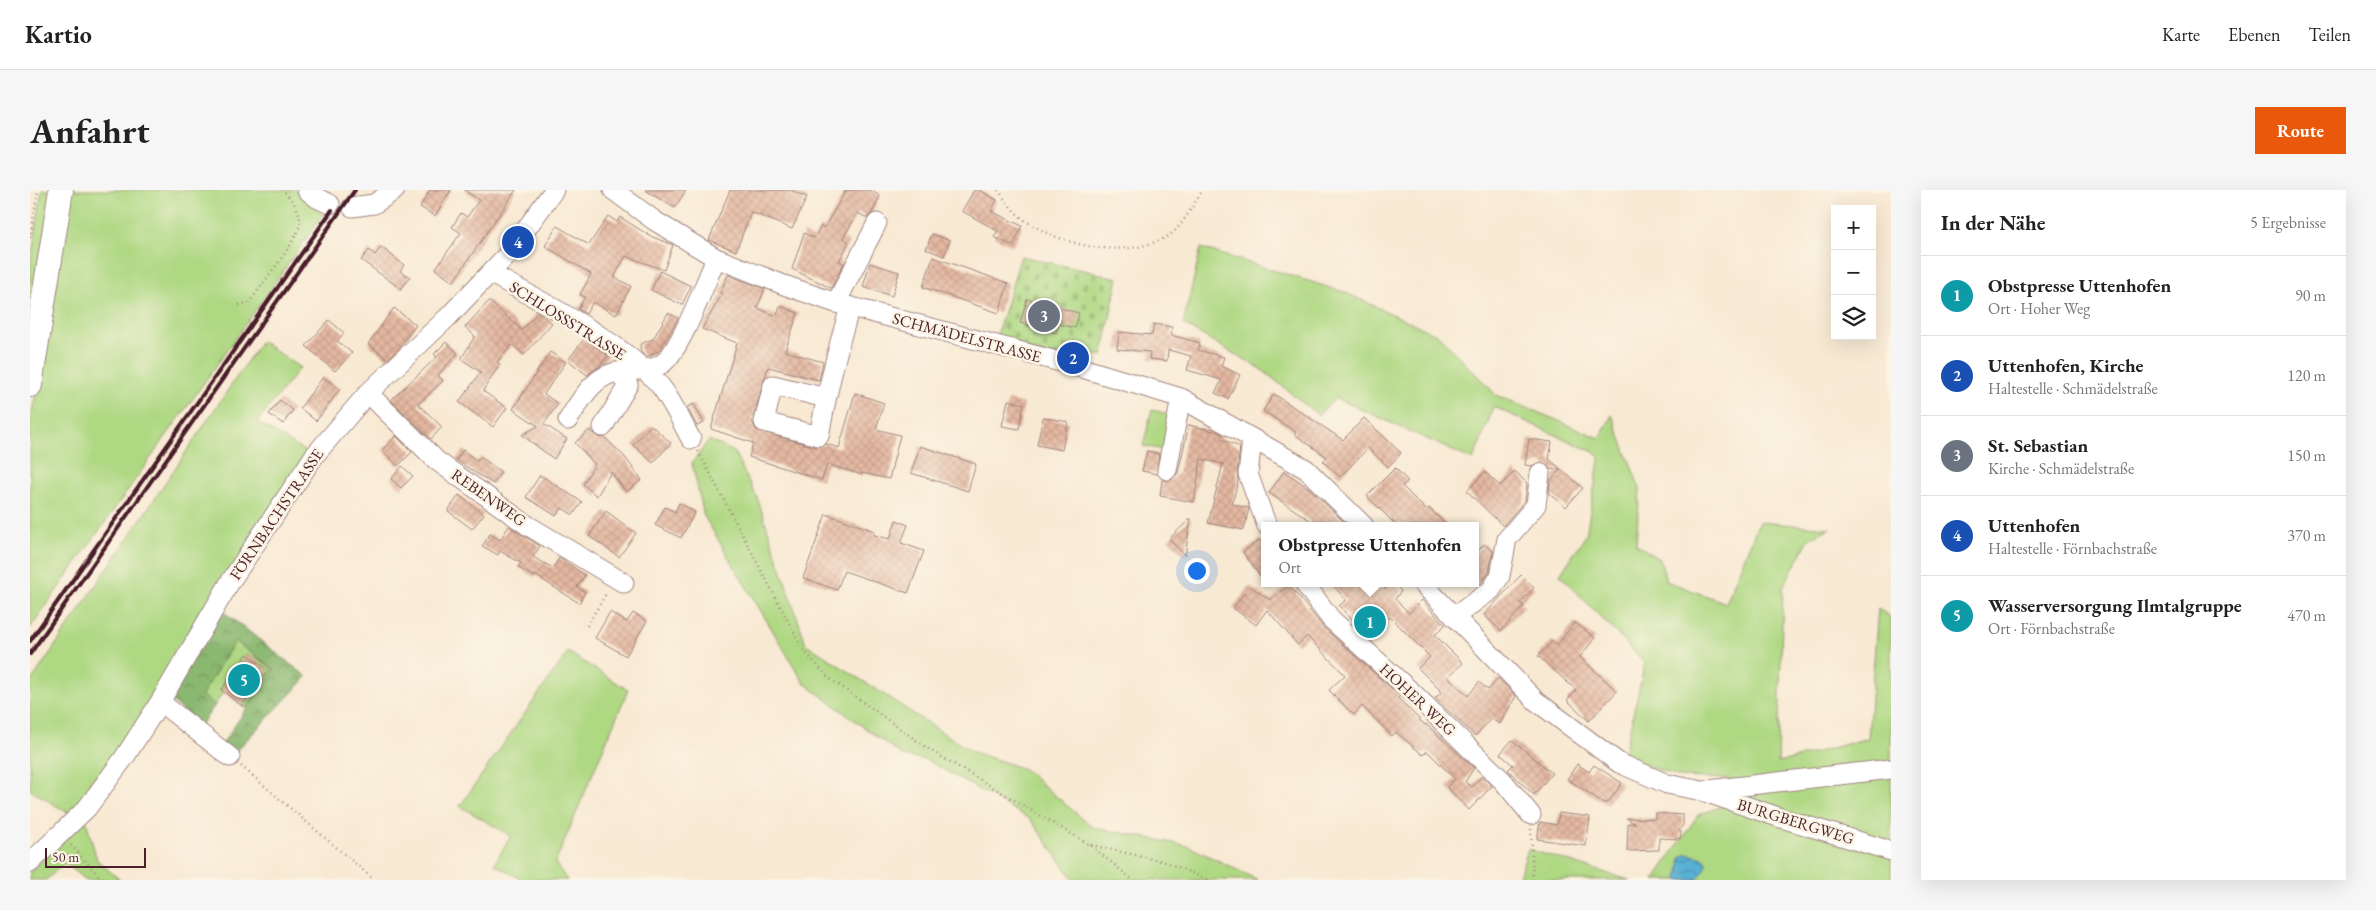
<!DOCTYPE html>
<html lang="de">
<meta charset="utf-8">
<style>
:root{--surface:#fff;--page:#f6f6f6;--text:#222;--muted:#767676;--line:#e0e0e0;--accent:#ea580c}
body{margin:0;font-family:"EB Garamond",serif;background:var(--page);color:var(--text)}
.controls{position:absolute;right:15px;top:15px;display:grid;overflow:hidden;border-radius:0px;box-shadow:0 5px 20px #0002}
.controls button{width:45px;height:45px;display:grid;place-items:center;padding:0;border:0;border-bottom:1px solid var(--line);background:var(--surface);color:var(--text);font:25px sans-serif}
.scale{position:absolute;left:15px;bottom:12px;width:101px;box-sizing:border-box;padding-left:5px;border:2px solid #4a1f2b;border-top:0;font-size:14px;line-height:18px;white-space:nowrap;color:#4a1f2b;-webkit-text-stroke:4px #fcf5e5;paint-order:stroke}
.you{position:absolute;left:1166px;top:380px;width:18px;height:18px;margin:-12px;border:4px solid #fff;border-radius:50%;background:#1a73e8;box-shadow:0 0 0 8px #1a73e833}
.badge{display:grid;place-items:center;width:32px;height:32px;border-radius:50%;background:var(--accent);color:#fff;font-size:16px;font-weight:700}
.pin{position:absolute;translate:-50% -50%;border:2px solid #fff;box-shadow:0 1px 5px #0006}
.popup{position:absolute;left:1231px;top:332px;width:218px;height:65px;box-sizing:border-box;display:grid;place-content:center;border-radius:0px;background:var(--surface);filter:drop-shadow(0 1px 4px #0005);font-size:16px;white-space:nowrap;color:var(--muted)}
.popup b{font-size:19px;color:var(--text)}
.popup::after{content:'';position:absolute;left:50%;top:100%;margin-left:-10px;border:10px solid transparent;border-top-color:var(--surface)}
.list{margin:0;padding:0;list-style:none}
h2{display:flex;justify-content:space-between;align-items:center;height:65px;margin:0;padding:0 20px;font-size:21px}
h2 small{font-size:16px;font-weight:400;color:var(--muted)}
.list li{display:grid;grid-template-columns:32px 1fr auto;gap:15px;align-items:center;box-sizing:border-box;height:80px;padding:0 20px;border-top:1px solid var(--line)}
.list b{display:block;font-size:19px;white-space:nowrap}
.list p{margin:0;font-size:16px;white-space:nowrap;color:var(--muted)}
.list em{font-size:16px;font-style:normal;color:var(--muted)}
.icon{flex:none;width:28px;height:28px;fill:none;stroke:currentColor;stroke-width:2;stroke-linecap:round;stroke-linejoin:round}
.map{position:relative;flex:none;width:1861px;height:690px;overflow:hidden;border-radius:0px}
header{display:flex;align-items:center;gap:30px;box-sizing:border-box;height:70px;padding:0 25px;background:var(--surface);border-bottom:1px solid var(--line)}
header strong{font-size:24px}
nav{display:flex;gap:28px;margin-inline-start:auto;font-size:18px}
.intro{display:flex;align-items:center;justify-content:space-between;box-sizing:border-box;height:120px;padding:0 30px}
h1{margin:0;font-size:35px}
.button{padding:12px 22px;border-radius:0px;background:var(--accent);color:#fff;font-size:18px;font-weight:700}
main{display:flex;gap:30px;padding:0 30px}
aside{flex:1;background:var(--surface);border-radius:0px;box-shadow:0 5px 20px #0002}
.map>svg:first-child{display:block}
.green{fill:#afd883;stroke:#7c7c57}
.forest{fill:url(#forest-crowns);stroke:#6a6c4e}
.cemetery{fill:url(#cemetery-stones);stroke:#7c7c57}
.water{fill:url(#water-waves);stroke:#516880}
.building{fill:url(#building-cross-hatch)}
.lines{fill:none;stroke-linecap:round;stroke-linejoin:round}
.minor-casing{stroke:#a1847f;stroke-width:21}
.major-casing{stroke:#a1847f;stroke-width:26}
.path{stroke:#a1847f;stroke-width:2.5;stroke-dasharray:1 4;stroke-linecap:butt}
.minor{stroke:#fff;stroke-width:19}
.major{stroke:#fff;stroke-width:24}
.rail{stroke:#4a1f2b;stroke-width:4}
.labels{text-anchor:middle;stroke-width:5;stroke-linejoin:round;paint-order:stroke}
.street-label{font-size:16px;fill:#4a1f2b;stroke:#fcf5e5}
</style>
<header>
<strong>Kartio</strong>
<nav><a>Karte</a><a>Ebenen</a><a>Teilen</a></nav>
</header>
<div class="intro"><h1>Anfahrt</h1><a class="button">Route</a></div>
<main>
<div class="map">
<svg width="1861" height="690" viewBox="0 0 1861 690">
<defs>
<pattern id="forest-crowns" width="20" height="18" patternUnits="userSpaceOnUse" patternTransform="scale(1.25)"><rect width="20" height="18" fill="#8bb871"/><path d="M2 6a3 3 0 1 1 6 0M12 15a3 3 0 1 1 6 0" fill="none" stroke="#74955d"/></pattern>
<pattern id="cemetery-stones" width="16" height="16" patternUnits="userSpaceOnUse" patternTransform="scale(1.25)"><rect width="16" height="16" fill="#afd883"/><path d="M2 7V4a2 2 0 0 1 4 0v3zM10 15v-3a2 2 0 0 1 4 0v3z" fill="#98b971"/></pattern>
<pattern id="water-waves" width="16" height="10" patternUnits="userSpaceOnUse" patternTransform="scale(1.25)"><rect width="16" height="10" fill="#58b1d5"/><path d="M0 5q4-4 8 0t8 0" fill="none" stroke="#4b8fad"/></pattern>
<pattern id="building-cross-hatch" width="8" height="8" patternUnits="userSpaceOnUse" patternTransform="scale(1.25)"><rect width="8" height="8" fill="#e4b8a1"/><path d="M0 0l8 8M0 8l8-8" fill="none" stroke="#c59e8b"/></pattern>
</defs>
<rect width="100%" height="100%" fill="#fcf5e5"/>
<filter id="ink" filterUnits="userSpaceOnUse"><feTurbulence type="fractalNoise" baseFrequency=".02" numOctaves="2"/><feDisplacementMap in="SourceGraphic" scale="10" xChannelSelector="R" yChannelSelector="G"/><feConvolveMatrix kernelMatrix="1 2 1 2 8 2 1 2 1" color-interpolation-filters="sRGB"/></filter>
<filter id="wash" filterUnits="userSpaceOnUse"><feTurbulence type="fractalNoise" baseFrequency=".0096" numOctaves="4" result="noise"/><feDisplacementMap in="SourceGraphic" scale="20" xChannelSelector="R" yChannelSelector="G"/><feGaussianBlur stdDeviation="1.12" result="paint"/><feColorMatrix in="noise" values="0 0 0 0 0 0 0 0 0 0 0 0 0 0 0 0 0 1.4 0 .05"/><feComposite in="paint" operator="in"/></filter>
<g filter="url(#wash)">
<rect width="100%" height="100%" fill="#f8e9d3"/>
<path class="green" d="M12,0H23L0,153V78Z
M39,0H268L293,25L0,438V231L19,144Z
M1171,58L1314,102L1408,145L1466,205L1570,248L1582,225L1610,299L1606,354L1630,370L1636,391L1696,413L1729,332L1800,338L1779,349L1753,397L1748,573L1838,548L1848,418L1861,428V690H1624L1668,625L1707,611L1699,589L1650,587L1593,568L1615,473L1530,385L1556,345L1570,265L1464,217L1443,270L1306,208L1288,225L1235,182L1153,134Z
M231,151L270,178L227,232L279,264L112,526L42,625L0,600V493Z
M1122,220L1142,225L1134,260L1113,256Z
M679,250L704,262L728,310L776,454L941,561L994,579L1062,637L1158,656L1228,690H1044L1000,629L897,570L873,566L774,493L674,326L662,273Z
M205,451L244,480L216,518L212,516L238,480L217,464L191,500L193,502L185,515L171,505Z
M538,462L598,500L525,673L537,690H493L464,674L481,646L430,616Z
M56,630L67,670L90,690H56L35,673L16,690H0V682Z
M1498,659L1599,690H1488Z"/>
<path class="forest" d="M190,419L277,487L203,564L192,554L244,479L205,451L172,505L185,515L170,536L138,508Z"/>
<path class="cemetery" d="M991,66L1088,88L1072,166L1049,161L1036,170L965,151Z"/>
<path class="water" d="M1657,664L1674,668L1677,673L1674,681L1666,690H1648L1651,667Z"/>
<g id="blocks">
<path class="building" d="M400,0H421L405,26L390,17Z
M434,0H486L423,92L405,79L431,43L422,37L431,23L437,27L449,10Z
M615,0H656L645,18Z
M700,0H761L777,7L762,39L721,22L706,61L679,50Z
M816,0H840L850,6L842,23L837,28L828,23L813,48L819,52L809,71L814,73L801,98L762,79L774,43L784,48L791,36L794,38Z
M944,0H949L967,10L961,21L992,36L983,56L964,47L968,41L932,21Z
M578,26L587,32L590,27L620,46L643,55L634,80L596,66L584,87L601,96L586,125L563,112L556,124L548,119L555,107L550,105L561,84L515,56L527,36L559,55Z
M902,44L920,50L914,66L896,59Z
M351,57L374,75L370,81L380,87L371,99L331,70L339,60L345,65Z
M903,67L978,93L969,123L893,97Z
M840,73L869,82L862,106L833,97Z
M630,81L661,96L652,115L621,100Z
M698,85L735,99L727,118L747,126L750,116L768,123L755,161L793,172L789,190L738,177L722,231L726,240L786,257L797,254L809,258L825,203L854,213L846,239L870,245L859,289L832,283V285L797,274L792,290L719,267L723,253L681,239L707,153L672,139L692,104L690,103Z
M997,109L1049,123L1045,138L1029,134L1026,143L990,133Z
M459,111L492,140L508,122L522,133L494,165L482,155L467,172L470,174L453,201L477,218L463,237L429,212L451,182L431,169L445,146L435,137Z
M364,118L386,135L369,158L358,169L338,154Z
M638,123L648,128L643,138L629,161L616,167L611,162L610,154L623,149Z
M299,130L314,143L307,151L322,163L305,181L276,156Z
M1124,134L1142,137L1141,145L1170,153L1168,160L1194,167L1191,176L1210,185L1198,209L1185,203L1192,190L1157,180L1161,166L1138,160L1137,171L1119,169L1120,162L1087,159L1089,142L1122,145Z
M554,149L578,165L570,176L557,185L538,170Z
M416,152L428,163L408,185L413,191L388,214L412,237L401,249L361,210L407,167L404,164Z
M520,162L536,172L514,204L528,214L514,234L537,249L524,269L492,245L508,236L483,219Z
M293,187L310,199L286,231L270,218Z
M1244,204L1313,250L1334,228L1371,263L1358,277L1338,258L1310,287L1293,271L1297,267L1264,244L1266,242L1233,221Z
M250,210L263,220L253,234L239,224Z
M978,210L994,214L989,239L972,236Z
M664,214L674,233L667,236L657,217Z
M1013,227L1038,232L1032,260L1007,255Z
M621,235L641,253L623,273L603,255Z
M1159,235L1188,242L1192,244L1191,249L1210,257L1207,283L1208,291L1202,314L1219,318L1214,340L1178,333L1193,274L1171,269L1164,312L1130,306L1132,290H1141L1148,283Z
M559,240L568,247L575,248L594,266L612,290L596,302L581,282L567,306L553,294L565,274L545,253Z
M366,246L382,262L368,276L352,260Z
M1499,249L1522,252L1519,269L1553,298L1536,317L1519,303L1520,292L1530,280L1520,279L1512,272L1501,276L1495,275Z
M890,256L946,274L938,301L881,283Z
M433,260L447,271L451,267L471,282L463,294L426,270Z
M1117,261L1129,264L1127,284L1112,281Z
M372,276L383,286L371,298L361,289Z
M1365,278L1378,291L1372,296L1396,320L1399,318L1418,336H1367L1337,306Z
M1254,281L1279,298L1313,331L1309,336H1277L1281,331L1239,303Z
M1485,281L1497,293L1495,310L1473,336L1437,301L1455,282L1470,296Z
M510,285L552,312L543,325L532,318L526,326L496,307Z
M429,305L454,324L442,339L418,321Z
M649,313L665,322L651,348L625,335L635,317L645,322Z
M576,321L606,343L589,367L559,346Z
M796,324L845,341L844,345L860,349L866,330L878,335L871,353L894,361L878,403L814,381L807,400L773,388Z
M1161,328L1155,366L1139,349Z
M479,336L510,356L503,367L523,378L529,368L555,385L547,397L555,402L549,413L505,385L504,387L488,377L491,373L470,361L468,365L452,356L460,344L470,350Z
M1230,350L1235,356V393L1213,362Z
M1454,354L1463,361L1459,382L1450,394L1445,388V365Z
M1491,385L1504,398L1490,413L1494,416L1471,441L1454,425Z
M1301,393H1349L1355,399L1363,393L1371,401L1365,409L1379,423L1392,410L1415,435L1405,445L1433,473L1418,487L1438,506L1449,492L1458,500L1468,488L1486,506L1470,534L1461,529L1445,546L1405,508L1412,502L1388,478L1400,467L1360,427L1340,448L1309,416L1316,410Z
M1259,395L1293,437L1370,506L1368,508L1395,535L1396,534L1444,578L1435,592L1442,597L1452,586L1462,596L1439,620L1417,597L1425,589L1397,561L1393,565L1366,542L1362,546L1332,516L1324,525L1299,500L1315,485L1277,446L1268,455L1237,420L1226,435L1203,418L1220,396L1240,410Z
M580,422L597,432L603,423L617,431L596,466L565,448Z
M1545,432L1565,448L1550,467L1587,501L1559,531L1537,510L1546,500L1508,466L1522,451L1527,455Z
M217,464L238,480L212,516L191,500Z
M1482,550L1522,583L1504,605L1478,580L1483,575L1470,564Z
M1547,574L1559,582L1564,575L1592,593L1578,613H1574L1537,589Z
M1529,623L1560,627L1556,656L1507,649L1510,632L1527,635Z
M1625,623L1653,625V635L1648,641H1651L1650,649L1629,648V660L1597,661L1598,633L1606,634L1596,628L1625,629Z"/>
</g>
</g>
<g filter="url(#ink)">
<use href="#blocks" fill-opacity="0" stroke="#a1847f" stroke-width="1"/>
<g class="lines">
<g class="minor-casing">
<path id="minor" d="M277,0L287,8L300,14
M583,0L625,31L686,68L754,95L806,113L1042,175L1151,208L1276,279L1334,336
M322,17L344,14L365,0
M460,83C516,115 580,144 625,190C638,202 652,233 661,249
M806,113L847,33
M338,203L407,271L497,335L594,393
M796,208L743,195L734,232L789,246C797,202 807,159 820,117
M538,230C552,208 564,184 592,181C604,180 618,181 630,175C649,166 676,91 686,68
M573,237L598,195L589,182
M1222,249L1218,284L1237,336
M1137,280L1151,208
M1274,393L1301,429L1385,505L1473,591L1501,625
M1392,393L1506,511L1589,573L1637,594L1672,601L1751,628L1861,661
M1424,427L1461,400L1470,386L1477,349L1506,315L1510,283
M130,512L200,567
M1678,600L1861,579
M0,673L57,618L94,568L130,512L200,392L284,266L338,203L417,128L479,63L524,0"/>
</g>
<g class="major-casing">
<path id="major" d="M0,195L31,0"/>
</g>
<path class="path" d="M968,0C976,11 984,23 996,31C1034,57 1097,70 1138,46C1153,37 1163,14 1173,0
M0,48L8,0
M209,115L219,113C230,96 267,52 270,34C271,20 262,10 253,0
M668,261L774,461L799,488L900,560L1060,655L1103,690
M557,436L577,402
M211,576L341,687
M1501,639L1503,690
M41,655L72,690
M1061,655L1136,672L1178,690"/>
<use href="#minor" class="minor"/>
<use href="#major" class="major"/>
<path class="rail" d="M0,451L302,20
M0,464L325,0"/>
</g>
</g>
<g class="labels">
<g class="street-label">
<text transform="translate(538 130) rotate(32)" y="6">SCHLOSSSTRASSE</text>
<text transform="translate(937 147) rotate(15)" y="6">SCHMÄDELSTRASSE</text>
<text transform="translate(459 307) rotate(35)" y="6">REBENWEG</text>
<text transform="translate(246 324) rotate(-56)" y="6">FÖRNBACHSTRASSE</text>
<text transform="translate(1388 509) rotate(43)" y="6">HOHER WEG</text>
<text transform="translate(1766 631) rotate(17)" y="6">BURGBERGWEG</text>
</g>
</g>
</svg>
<div class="controls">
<button>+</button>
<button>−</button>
<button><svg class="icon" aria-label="layers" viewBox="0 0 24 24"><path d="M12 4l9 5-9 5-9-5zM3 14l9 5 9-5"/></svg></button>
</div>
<div class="scale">50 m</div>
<div class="you"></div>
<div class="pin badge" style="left:1340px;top:432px;background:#0f9aa8">1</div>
<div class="popup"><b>Obstpresse Uttenhofen</b>Ort</div>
<div class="pin badge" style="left:1043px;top:168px;background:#1a4fb4">2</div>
<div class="pin badge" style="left:1014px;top:126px;background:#6b7280">3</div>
<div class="pin badge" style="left:488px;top:52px;background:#1a4fb4">4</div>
<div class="pin badge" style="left:214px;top:490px;background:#0f9aa8">5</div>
</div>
<aside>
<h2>In der Nähe<small>5 Ergebnisse</small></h2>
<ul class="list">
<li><span class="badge" style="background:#0f9aa8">1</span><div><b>Obstpresse Uttenhofen</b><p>Ort · Hoher Weg</p></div><em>90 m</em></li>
<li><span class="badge" style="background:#1a4fb4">2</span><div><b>Uttenhofen, Kirche</b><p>Haltestelle · Schmädelstraße</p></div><em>120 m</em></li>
<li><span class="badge" style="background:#6b7280">3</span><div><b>St. Sebastian</b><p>Kirche · Schmädelstraße</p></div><em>150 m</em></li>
<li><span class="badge" style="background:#1a4fb4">4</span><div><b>Uttenhofen</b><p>Haltestelle · Förnbachstraße</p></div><em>370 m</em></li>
<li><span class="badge" style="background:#0f9aa8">5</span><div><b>Wasserversorgung Ilmtalgruppe</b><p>Ort · Förnbachstraße</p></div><em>470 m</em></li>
</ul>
</aside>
</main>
